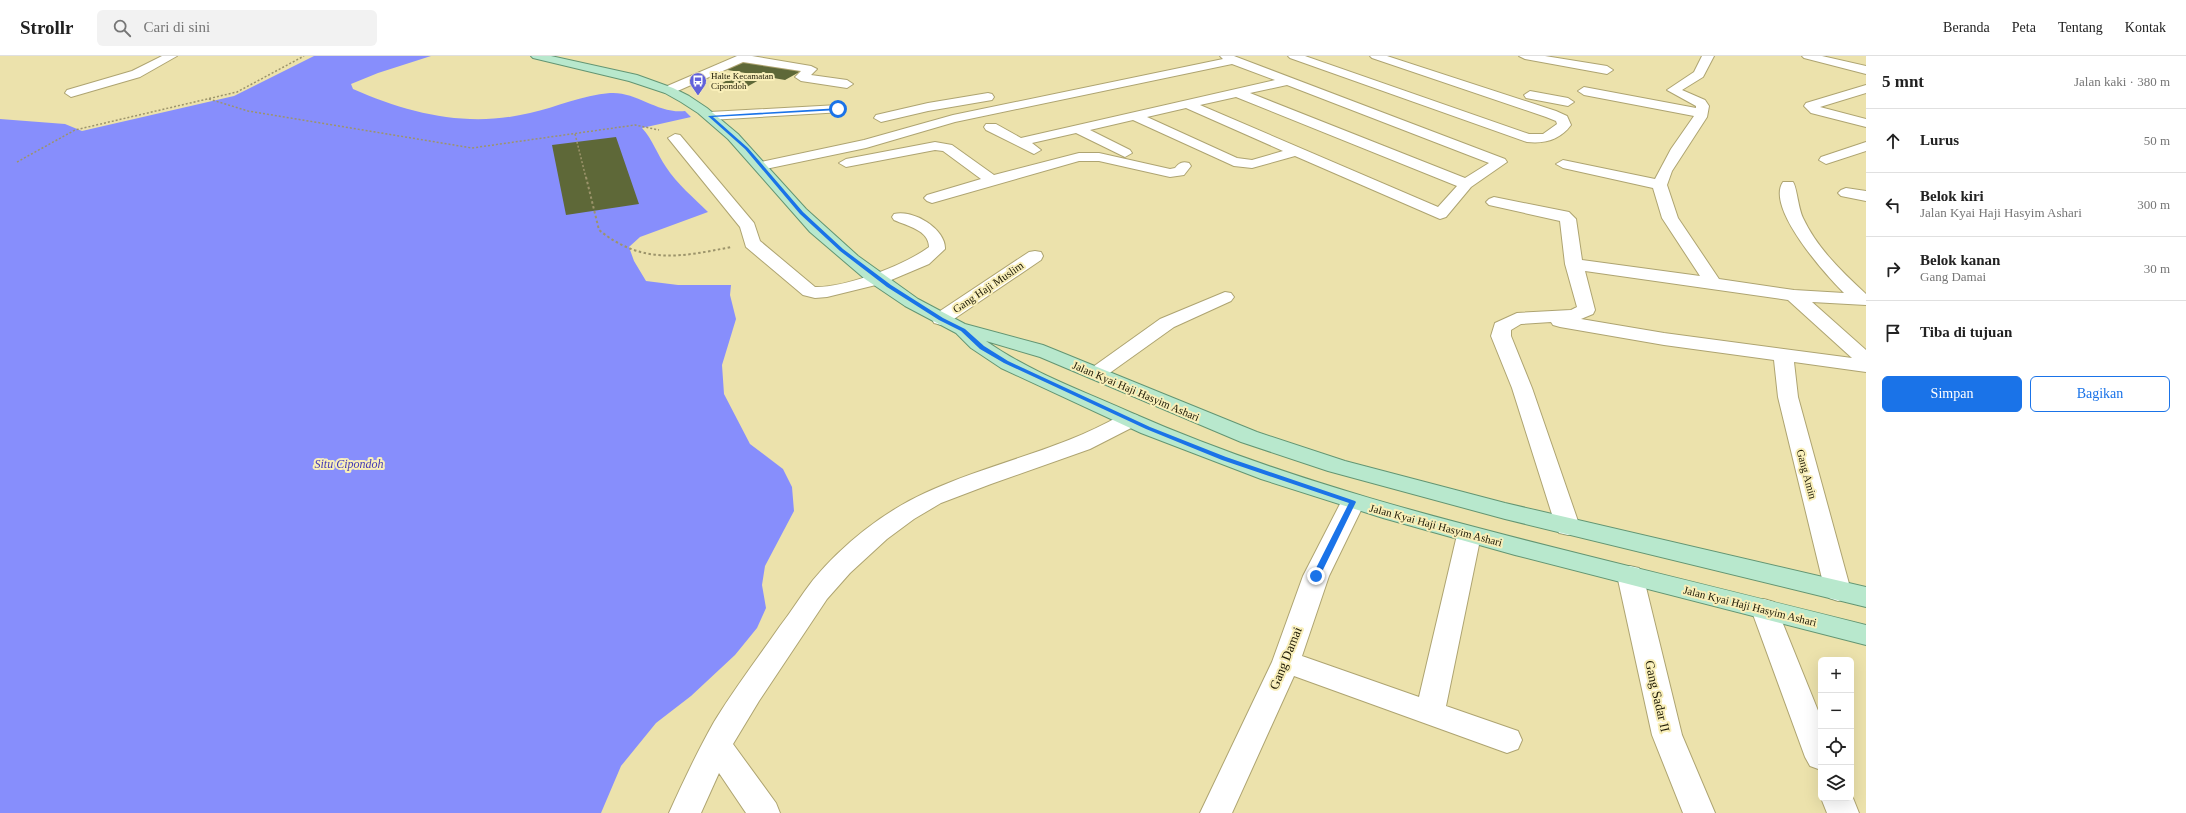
<!DOCTYPE html>
<html lang="id">
<meta charset="utf-8">
<style>
:root{--surface:#fff;--page:#f2f2f2;--text:#222;--muted:#767676;--line:#e0e0e0;--accent:#1a73e8}
body{margin:0;font-family:"Times New Roman",serif;background:var(--page);color:var(--text)}
.controls{position:absolute;right:12px;bottom:12px;display:grid;overflow:hidden;border-radius:6px;box-shadow:0 4px 16px #0002}
.controls button{width:36px;height:36px;display:grid;place-items:center;padding:0;border:0;border-bottom:1px solid var(--line);background:var(--surface);color:var(--text);font:20px sans-serif}
.stop{position:absolute;width:12px;height:12px;margin:-9px;border:3px solid #1a73e8;border-radius:50%;background:#fff}
.stop.end{background:#1a73e8;border-color:#fff;box-shadow:0 1px 4px #0008}
.list{margin:0;padding:0;list-style:none}
h2{display:flex;justify-content:space-between;align-items:center;height:52px;margin:0;padding:0 16px;font-size:17px}
h2 small{font-size:13px;font-weight:400;color:var(--muted)}
.list li{display:grid;grid-template-columns:26px 1fr auto;gap:12px;align-items:center;box-sizing:border-box;height:64px;padding:0 16px;border-top:1px solid var(--line)}
.list b{display:block;font-size:15px;white-space:nowrap}
.list p{margin:0;font-size:13px;white-space:nowrap;color:var(--muted)}
.list em{font-size:13px;font-style:normal;color:var(--muted)}
.actions{display:flex;gap:8px;padding:12px 16px}
.actions a{flex:1;padding:9px 0;border:1px solid var(--accent);border-radius:6px;text-align:center;font-size:14px;color:var(--accent)}
.actions .main{background:var(--accent);color:#fff}
.icon{flex:none;width:22px;height:22px;fill:none;stroke:currentColor;stroke-width:2;stroke-linecap:round;stroke-linejoin:round}
.map{position:relative;flex:none;width:1866px;height:757px;overflow:hidden}
header{display:flex;align-items:center;gap:24px;box-sizing:border-box;height:56px;padding:0 20px;background:var(--surface);border-bottom:1px solid var(--line)}
header strong{font-size:19px}
nav{display:flex;gap:22px;margin-inline-start:auto;font-size:14px}
.search{width:280px;height:36px;background:var(--page);display:flex;align-items:center;gap:10px;box-sizing:border-box;padding:0 14px;border-radius:6px;color:var(--muted);font-size:15px}
main{display:flex}
aside{flex:1;background:var(--surface)}
.map>svg:first-child{display:block}
.water{fill:#878efc}
.building{fill:#5e6838}
.lines{fill:none;stroke-linecap:round;stroke-linejoin:round}
.minor-casing{stroke:#aea471;stroke-width:2}
.major-casing{stroke:#639572;stroke-width:2}
.path-far1{stroke:#9c946b;stroke-width:1.5;stroke-dasharray:2 2;stroke-linecap:butt}
.path{stroke:#9c946b;stroke-width:2;stroke-dasharray:2.5 2.5;stroke-linecap:butt}
.minor{fill:#fff;fill-rule:evenodd}
.major{fill:#b8e8cd;fill-rule:evenodd}
.route{fill:#1a73e8}
.labels{text-anchor:middle;stroke-width:4;stroke-linejoin:round;paint-order:stroke}
.far-poi-label{font-size:9px;fill:#1d1905;stroke:#f9efb9;text-anchor:start}
.street-label{font-size:11px;fill:#1d1905;stroke:#f9efb9}
.water-label{font-size:12px;font-style:italic;fill:#4238b6;stroke:#f9efb9}
.near-street-label{font-size:13px;fill:#1d1905;stroke:#f9efb9}
</style>
<header>
<strong>Strollr</strong>
<div class="search"><svg class="icon" aria-label="search" viewBox="0 0 24 24"><circle cx="10" cy="10" r="6"/><path d="M15 15l6 6"/></svg>Cari di sini</div>
<nav><a>Beranda</a><a>Peta</a><a>Tentang</a><a>Kontak</a></nav>
</header>
<main>
<div class="map">
<svg width="1866" height="757" viewBox="0 0 1866 757">
<rect width="100%" height="100%" fill="#ece2ac"/>
<path class="water" d="M314,0H431L378,17L351,28L353,33C410,58 468,72 530,57C557,51 582,39 610,37C636,35 658,58 685,55L691,61L642,72C653,84 657,98 666,111C677,128 694,142 708,156L640,181L629,191L634,205L646,225L678,229H731L730,239L736,263L722,309L724,338L750,388L783,413L792,431L794,455L765,510L762,529L766,552L757,572L735,599L691,640L656,667L621,710L601,757H0V63L65,68L82,75L234,40Z"/>
<path class="building" d="M741,4L803,14L785,24L722,13Z
M734,20L759,24L743,33L719,29Z
M616,81L639,148L566,159L552,89Z"/>
<g class="lines">
<g class="minor-casing">
<path id="minor" d="M162,0H177L140,21L71,41L65,37L67,34L132,15Z
M737,0H752L811,10L817,13L811,19L847,24L853,28L847,32L801,25L795,21L801,15L743,6L673,37H665L663,34L665,31Z
M1220,0H1234L1505,103L1507,106L1471,131L1446,161L1440,163L1295,100L1252,112L1234,110L1133,64L1090,74L1130,94L1132,97L1125,101L1076,77L1032,87L1041,94L1034,98L986,74L984,71L986,68H996L1021,82L1275,24L1232,8L955,66L866,92L761,114L756,113L754,110L756,107L864,84L953,59L1223,3ZM1287,29L1489,107L1465,122L1250,37ZM1236,41L1457,130L1438,151L1200,49ZM1186,52L1283,95L1252,104L1237,102L1147,61Z
M1288,0H1305L1529,78H1543L1557,68L1556,65L1546,61L1372,2L1370,0H1387L1556,55L1567,60L1571,69C1560,84 1544,88 1527,86L1290,2Z
M1519,0H1545L1607,10L1613,14L1607,18L1525,3Z
M1702,0H1714L1703,21L1682,34L1705,44L1709,50L1707,61L1672,115L1667,129L1678,162L1719,223L1794,234L1844,237C1827,220 1765,152 1783,126H1793C1797,132 1798,151 1803,162C1817,192 1842,216 1866,238V249L1812,246L1866,294V316L1794,306L1798,341L1851,535L1847,542L1838,545L1829,542L1825,535L1778,341L1774,304L1664,289L1560,271L1553,269L1551,266L1521,268L1511,274V280L1532,332L1580,471L1577,477L1568,479L1559,477L1556,471L1512,332L1491,280L1495,267L1517,257L1571,254L1577,251L1565,208L1560,165L1489,149L1486,146L1489,143L1494,141L1569,156L1576,163L1582,204L1700,220L1662,162L1653,132L1563,112L1556,108L1563,104L1655,123L1671,93L1694,60L1584,39L1578,35L1584,31L1696,52V50L1667,34L1694,16ZM1585,215L1788,244L1852,302L1664,277L1581,263L1593,258L1595,254Z
M1802,0H1822L1866,10V18L1804,2Z
M1866,29V37L1820,51L1866,63V71L1811,57L1804,50L1806,47Z
M1530,35L1568,42L1574,46L1568,50L1526,42L1524,39Z
M988,37L992,38L994,41L992,44L928,55L881,66L874,62L876,59L928,47Z
M838,49L844,53L843,56L710,64L704,60L710,56Z
M675,78L680,79L754,167L760,185L815,231C845,232 905,209 929,191C929,174 907,170 894,164L892,161L894,158C913,153 946,173 945,193L929,208L884,227L827,241L815,242L803,239L746,191L740,171L668,82Z
M935,86L952,89L994,119L1079,97H1099L1170,113L1175,112C1179,107 1182,105 1189,107L1191,110L1184,119L1170,121L1099,105H1079L932,147L927,145L924,142L927,139L981,123L943,95L935,94L846,111L839,107L846,103Z
M1866,86V95L1826,108L1819,104L1821,101Z
M1846,132L1866,135V145L1841,140L1838,137L1841,134Z
M1035,195L1041,196L1043,200L1041,204L948,267L941,269L934,267L932,263L934,259L1029,196Z
M1225,236L1231,237L1234,241L1231,245L1174,271L1104,321L1097,323L1090,321L1087,317L1090,313L1160,263Z
M1129,358L1137,359L1140,364L1137,369L1090,393L991,428L941,447L914,463L887,483L850,517L827,543L759,645L733,688L776,747L780,757H746L719,717L701,757H669C683,726 697,696 714,666C734,633 758,602 780,570C792,555 801,539 813,524C842,489 883,456 925,437C989,407 1059,395 1121,359Z
M1353,438L1361,440L1365,446L1329,520L1302,600L1419,641L1457,479L1460,473L1469,471L1478,473L1481,479L1446,650L1518,675L1522,684L1518,693L1507,697L1294,620L1232,757H1200L1272,606L1303,520L1341,446L1345,440Z
M1630,510L1639,512L1643,519L1682,679L1715,757H1683L1652,679L1617,519L1621,512Z
M1764,543L1774,546L1777,553L1821,662V714L1810,710L1805,701L1751,553L1754,546Z
M1851,737L1859,757H1827L1821,742H1851Z"/>
</g>
<g class="major-casing">
<path id="major" d="M531,0H551L637,19L673,32L689,40L707,52L738,78L806,153L858,200L918,243L965,268L1043,289L1257,376L1345,405L1505,447L1866,531V551L1505,463L1328,415L1241,386L1040,301L986,285C1030,316 1083,335 1132,357C1284,424 1447,465 1608,505C1694,526 1780,547 1866,569V589L1515,499L1383,462L1261,423L1141,377L1001,312L971,292L956,277L905,250L865,223L810,176L728,83L698,57L681,46L665,37L629,25L533,2Z"/>
</g>
<path class="path-far1" d="M209,43L248,55L472,92L635,69L659,74
M575,78L586,122
M17,106L75,74L237,36L304,0"/>
<path class="path" d="M586,121L599,174C642,209 681,201 731,191"/>
<use href="#minor" class="minor"/>
<use href="#major" class="major"/>
</g>
<path class="route" d="M840,52L838,54L713,61L748,92L803,156L843,193L891,229L943,262L965,273L984,290L1008,305L1150,371L1226,401L1355,445L1356,446L1319,522H1316L1312,520L1349,447L1222,404L1146,373L1004,307L980,293L961,275L939,264L887,231L840,195L800,158L745,93L708,60Z"/>
<defs>
<g id="bus-pin" transform="scale(0.9)"><path d="M0 17L-7.5 6A9.5 9.5 0 1 1 7.5 6Z" fill="#6161da" stroke="#f9efb9"/><path d="M-5-6H5V4H4V6H2V4H-2V6H-4V4H-5ZM-3.5-4V0h7V-4ZM-3.5 1.2v1.5H-2V1.2ZM2 1.2v1.5H3.5V1.2Z" fill="#fff"/></g>
</defs>
<g fill-rule="evenodd">
<use href="#bus-pin" x="698" y="25"/>
</g>
<g class="labels">
<g class="far-poi-label">
<text x="711" y="23">Halte Kecamatan<tspan x="711" dy="10">Cipondoh</tspan></text>
</g>
<g class="street-label">
<text transform="translate(988 231) rotate(-34)" y="4">Gang Haji Muslim</text>
<text transform="translate(1136 335) rotate(23)" y="4">Jalan Kyai Haji Hasyim Ashari</text>
<text transform="translate(1807 418) rotate(75)" y="4">Gang Amin</text>
<text transform="translate(1436 469) rotate(15)" y="4">Jalan Kyai Haji Hasyim Ashari</text>
<text transform="translate(1750 550) rotate(14)" y="4">Jalan Kyai Haji Hasyim Ashari</text>
</g>
<g class="water-label">
<text x="349" y="412">Situ Cipondoh</text>
</g>
<g class="near-street-label">
<text transform="translate(1285 602) rotate(-68)" y="5">Gang Damai</text>
<text transform="translate(1658 640) rotate(77)" y="5">Gang Sadar II</text>
</g>
</g>
</svg>
<div class="controls">
<button>+</button>
<button>−</button>
<button><svg class="icon" aria-label="locate" viewBox="0 0 24 24"><circle cx="12" cy="12" r="6"/><path d="M12 2v4M12 18v4M2 12h4M18 12h4"/></svg></button>
<button><svg class="icon" aria-label="layers" viewBox="0 0 24 24"><path d="M12 4l9 5-9 5-9-5zM3 14l9 5 9-5"/></svg></button>
</div>
<div class="stop" style="left:838px;top:53px"></div>
<div class="stop end" style="left:1316px;top:520px"></div>
</div>
<aside>
<h2>5 mnt<small>Jalan kaki · 380 m</small></h2>
<ul class="list">
<li><svg class="icon" aria-label="ahead" viewBox="0 0 24 24"><path d="M12 20V5M6 11l6-6 6 6"/></svg><div><b>Lurus</b></div><em>50 m</em></li>
<li><svg class="icon" aria-label="left" viewBox="0 0 24 24"><path d="M17 20v-9H6M10 6l-5 5 5 5"/></svg><div><b>Belok kiri</b><p>Jalan Kyai Haji Hasyim Ashari</p></div><em>300 m</em></li>
<li><svg class="icon" aria-label="right" viewBox="0 0 24 24"><path d="M7 20v-9h11M14 6l5 5-5 5"/></svg><div><b>Belok kanan</b><p>Gang Damai</p></div><em>30 m</em></li>
<li><svg class="icon" aria-label="arrive" viewBox="0 0 24 24"><path d="M6 21V4h12l-3 4 3 4H6"/></svg><div><b>Tiba di tujuan</b></div></li>
</ul>
<div class="actions"><a class="main">Simpan</a><a>Bagikan</a></div>
</aside>
</main>
